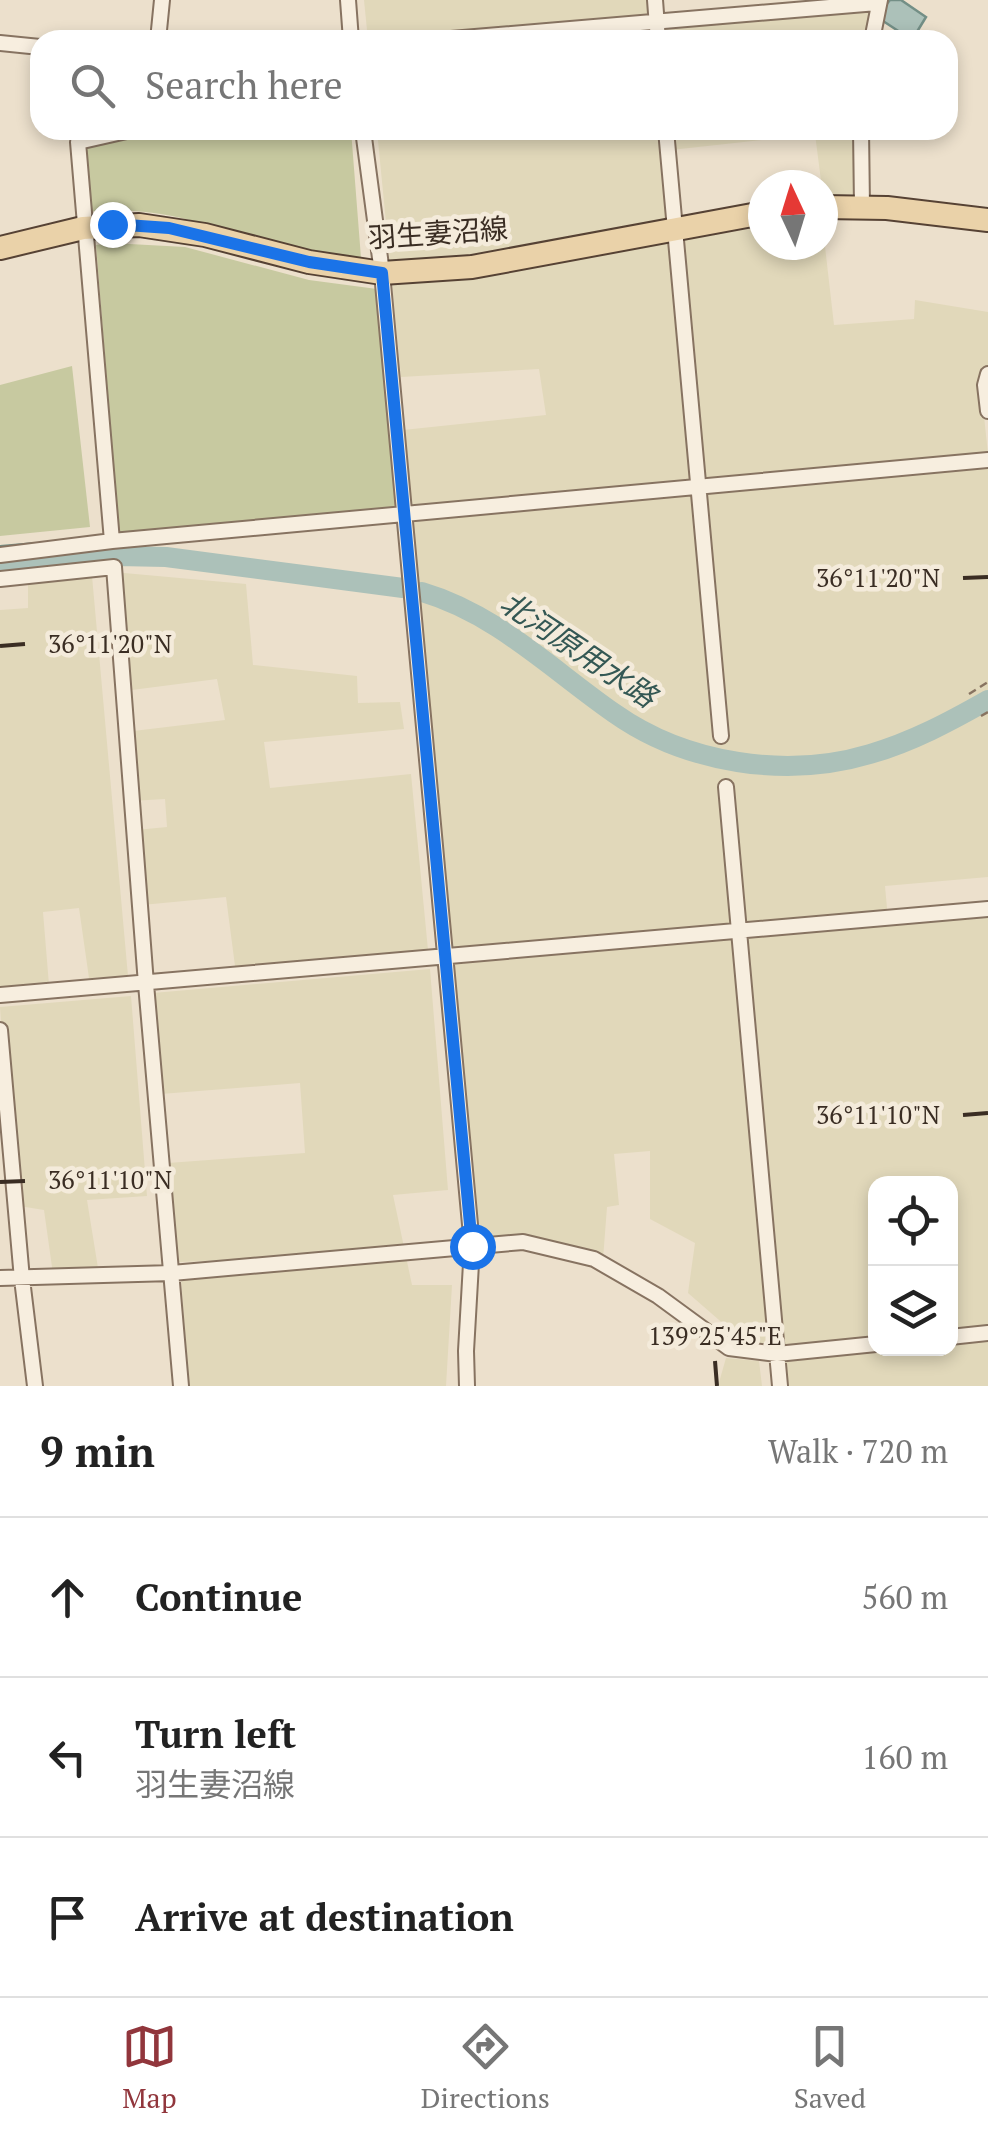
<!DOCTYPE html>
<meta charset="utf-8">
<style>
:root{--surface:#fff;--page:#f2f2f2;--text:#222;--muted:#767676;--line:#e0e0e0;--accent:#91363c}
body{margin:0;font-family:"PT Serif","Noto Sans JP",serif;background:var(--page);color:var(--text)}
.controls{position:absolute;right:30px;bottom:30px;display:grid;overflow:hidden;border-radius:20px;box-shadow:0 5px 15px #0003}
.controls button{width:90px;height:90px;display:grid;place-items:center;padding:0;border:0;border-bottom:2px solid var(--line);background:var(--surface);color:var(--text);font:50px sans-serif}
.compass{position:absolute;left:748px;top:170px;width:90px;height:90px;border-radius:50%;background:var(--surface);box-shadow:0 5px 15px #0003;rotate:356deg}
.stop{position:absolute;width:30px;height:30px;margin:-22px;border:8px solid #1a73e8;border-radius:50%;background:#fff}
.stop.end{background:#1a73e8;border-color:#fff;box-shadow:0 2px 10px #0008}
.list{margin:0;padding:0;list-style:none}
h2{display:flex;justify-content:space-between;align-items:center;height:130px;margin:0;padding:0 40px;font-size:42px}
h2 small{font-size:32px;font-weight:400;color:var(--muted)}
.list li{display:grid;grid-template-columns:65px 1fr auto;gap:30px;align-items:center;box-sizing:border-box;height:160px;padding:0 40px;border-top:2px solid var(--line)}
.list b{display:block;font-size:38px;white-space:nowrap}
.list p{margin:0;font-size:32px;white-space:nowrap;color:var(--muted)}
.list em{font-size:32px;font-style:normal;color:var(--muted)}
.icon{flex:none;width:55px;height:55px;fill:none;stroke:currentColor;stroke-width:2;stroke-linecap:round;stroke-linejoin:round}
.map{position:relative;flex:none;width:988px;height:1386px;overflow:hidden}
.search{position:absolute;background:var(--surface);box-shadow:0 5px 15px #0003;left:30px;right:30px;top:30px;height:110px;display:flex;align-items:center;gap:25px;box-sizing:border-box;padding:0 35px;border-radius:30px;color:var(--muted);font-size:38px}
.sheet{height:610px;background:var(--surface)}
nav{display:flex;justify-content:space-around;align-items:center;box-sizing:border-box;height:140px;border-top:2px solid var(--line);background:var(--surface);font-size:28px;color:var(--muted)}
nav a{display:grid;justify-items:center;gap:5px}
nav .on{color:var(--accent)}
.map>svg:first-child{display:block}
.farmland{fill:#e1d8ba}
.green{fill:#c7c9a0}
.water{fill:#acc1b9;stroke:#738f86;stroke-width:2.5}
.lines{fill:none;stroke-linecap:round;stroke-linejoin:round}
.stream{stroke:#738f86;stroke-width:4}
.river{stroke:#acc1b9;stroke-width:20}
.minor-casing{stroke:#877361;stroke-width:18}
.primary-casing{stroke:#564234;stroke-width:26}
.path{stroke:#877361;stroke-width:2.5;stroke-dasharray:8 5;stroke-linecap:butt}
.minor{stroke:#f7eedf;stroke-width:14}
.primary{stroke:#ead2a9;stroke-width:22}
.route{stroke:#1a73e8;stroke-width:12}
.ticks{fill:none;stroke:#3a2d23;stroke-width:4}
.labels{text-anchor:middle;stroke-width:9;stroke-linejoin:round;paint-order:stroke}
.street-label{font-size:28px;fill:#3a2d23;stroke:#f4ebdb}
.water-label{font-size:30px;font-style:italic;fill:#345854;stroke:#f4ebdb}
.ticks-label{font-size:25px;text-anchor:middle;fill:#3a2d23;stroke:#f4ebdb;stroke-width:9;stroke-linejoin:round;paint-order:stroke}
</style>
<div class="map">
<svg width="988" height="1386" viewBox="0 0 988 1386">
<rect width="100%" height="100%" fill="#ece0cc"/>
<path class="farmland" d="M364,0H651L654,26L873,7L868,40H368Z
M377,130H858L857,194L823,196L815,134L662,151L671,240L763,227V245H823V229L834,325L914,319L915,300L988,312V367L980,378L988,454L412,506L403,430L546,415L539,369L401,377Z
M988,466V877L885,886L888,919L988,912V1326L951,1330L950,1184H876L875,1338L756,1348L742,1340L688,1293L695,1243L650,1219V1151L614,1154L619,1205L607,1207L603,1259L523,1236H479L413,521Z
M113,572L246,584L253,665L357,676L358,703L400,702L404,729L264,742L270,788L411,774L428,950L235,966L226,897L142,905L136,830L167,827L165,799L131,801L125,732L225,720L217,679L124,691Z
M92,576L128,976L89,978L79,908L43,912L49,985L0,990V610L28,608V584Z
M430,969L448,1190L393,1195L412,1285H452L446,1386H189L181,1279L386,1254L179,1262L168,1163L305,1153L300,1083L161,1094L153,993Z
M131,996L147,1196L87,1200L98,1268L53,1274L44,1210L13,1205L0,1007Z
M988,1340V1386H776L773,1360L900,1349L950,1348L951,1344Z
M726,1358L759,1361L762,1386H718Z"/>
<path class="green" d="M154,130H351L361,258C341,256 320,254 300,249C221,232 161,201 79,213L70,150L78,142Z
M111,243L185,247L309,280L377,289L400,507L119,533L96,245Z
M72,366L90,527L0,536V385Z"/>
<path class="water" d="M890,0H901L926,17L912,40L880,19L882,10Z"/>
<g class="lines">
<path class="stream" d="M0,547L35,544"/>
<path class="river" d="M0,569L118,556L166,557L403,588
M422,592C497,614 552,670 614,713C686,764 787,779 870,754C912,742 951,721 988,700"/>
<g class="minor-casing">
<path id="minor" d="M348,0L351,40
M655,0L658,40
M158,40L162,0
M439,40L877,3
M872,40L880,0
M0,43L40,47
M363,130L382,273L472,1246L466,1351L467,1386
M666,130L721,736
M861,130L862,206
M988,374L985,385L988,411
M112,541L78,142L131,130
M0,555L112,541L988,460
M0,579L114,567L146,984L181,1386
M726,787L780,1386
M0,995L988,909
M0,1030L22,1279L35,1386
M0,1278L172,1273L523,1242L594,1259L658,1296L729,1348L777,1354L876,1344
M950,1337L988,1333"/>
</g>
<g class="primary-casing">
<path id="primary" d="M823,207L887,208L988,220
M0,248L83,228L139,225L205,235L309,262L382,273L472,267L763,213"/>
</g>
<path class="path" d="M969,694L988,682
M981,716L988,712"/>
<use href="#minor" class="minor"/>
<use href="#primary" class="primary"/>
</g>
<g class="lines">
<path class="route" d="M112,224L169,228L309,262L382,273L472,1246"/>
</g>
<path class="ticks" d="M963,578L988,577M0,646L25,644M963,1115L988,1113M0,1182L25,1181M715,1361L717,1386"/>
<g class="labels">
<g class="street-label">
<text transform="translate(438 233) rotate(-4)" y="10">羽生妻沼線</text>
</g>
<g class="water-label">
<text transform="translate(578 650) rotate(34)" y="10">北河原用水路</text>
</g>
</g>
<g class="ticks-label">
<text x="878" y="587">36°11'20"N</text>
<text x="110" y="653">36°11'20"N</text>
<text x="878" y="1124">36°11'10"N</text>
<text x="110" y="1189">36°11'10"N</text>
<text x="715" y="1345">139°25'45"E</text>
</g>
</svg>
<div class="controls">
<button><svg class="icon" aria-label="locate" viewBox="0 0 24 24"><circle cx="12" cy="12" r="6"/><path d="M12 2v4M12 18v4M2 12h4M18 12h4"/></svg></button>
<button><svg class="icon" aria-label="layers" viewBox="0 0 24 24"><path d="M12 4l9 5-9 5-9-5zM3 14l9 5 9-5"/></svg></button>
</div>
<svg class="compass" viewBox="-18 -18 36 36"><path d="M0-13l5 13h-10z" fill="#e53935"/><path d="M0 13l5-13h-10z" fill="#767676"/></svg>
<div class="stop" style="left:472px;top:1246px"></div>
<div class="stop end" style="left:112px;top:224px"></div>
<div class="search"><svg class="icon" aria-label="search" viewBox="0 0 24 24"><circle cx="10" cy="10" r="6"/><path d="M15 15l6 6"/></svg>Search here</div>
</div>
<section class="sheet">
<h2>9 min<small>Walk · 720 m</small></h2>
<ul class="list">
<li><svg class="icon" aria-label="ahead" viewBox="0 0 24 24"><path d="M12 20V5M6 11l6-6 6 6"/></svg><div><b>Continue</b></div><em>560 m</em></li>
<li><svg class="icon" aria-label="left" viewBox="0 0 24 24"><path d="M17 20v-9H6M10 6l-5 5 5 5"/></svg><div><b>Turn left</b><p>羽生妻沼線</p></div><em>160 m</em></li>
<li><svg class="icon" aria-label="arrive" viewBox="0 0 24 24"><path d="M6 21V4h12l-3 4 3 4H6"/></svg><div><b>Arrive at destination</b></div></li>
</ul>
</section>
<nav>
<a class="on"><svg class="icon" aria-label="map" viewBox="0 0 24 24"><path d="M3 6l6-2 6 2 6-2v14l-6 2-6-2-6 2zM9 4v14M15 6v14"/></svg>Map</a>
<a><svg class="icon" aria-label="directions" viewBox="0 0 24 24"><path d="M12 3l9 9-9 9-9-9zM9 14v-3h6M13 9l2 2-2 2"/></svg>Directions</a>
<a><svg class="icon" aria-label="saved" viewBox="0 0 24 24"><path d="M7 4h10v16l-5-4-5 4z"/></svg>Saved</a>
</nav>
